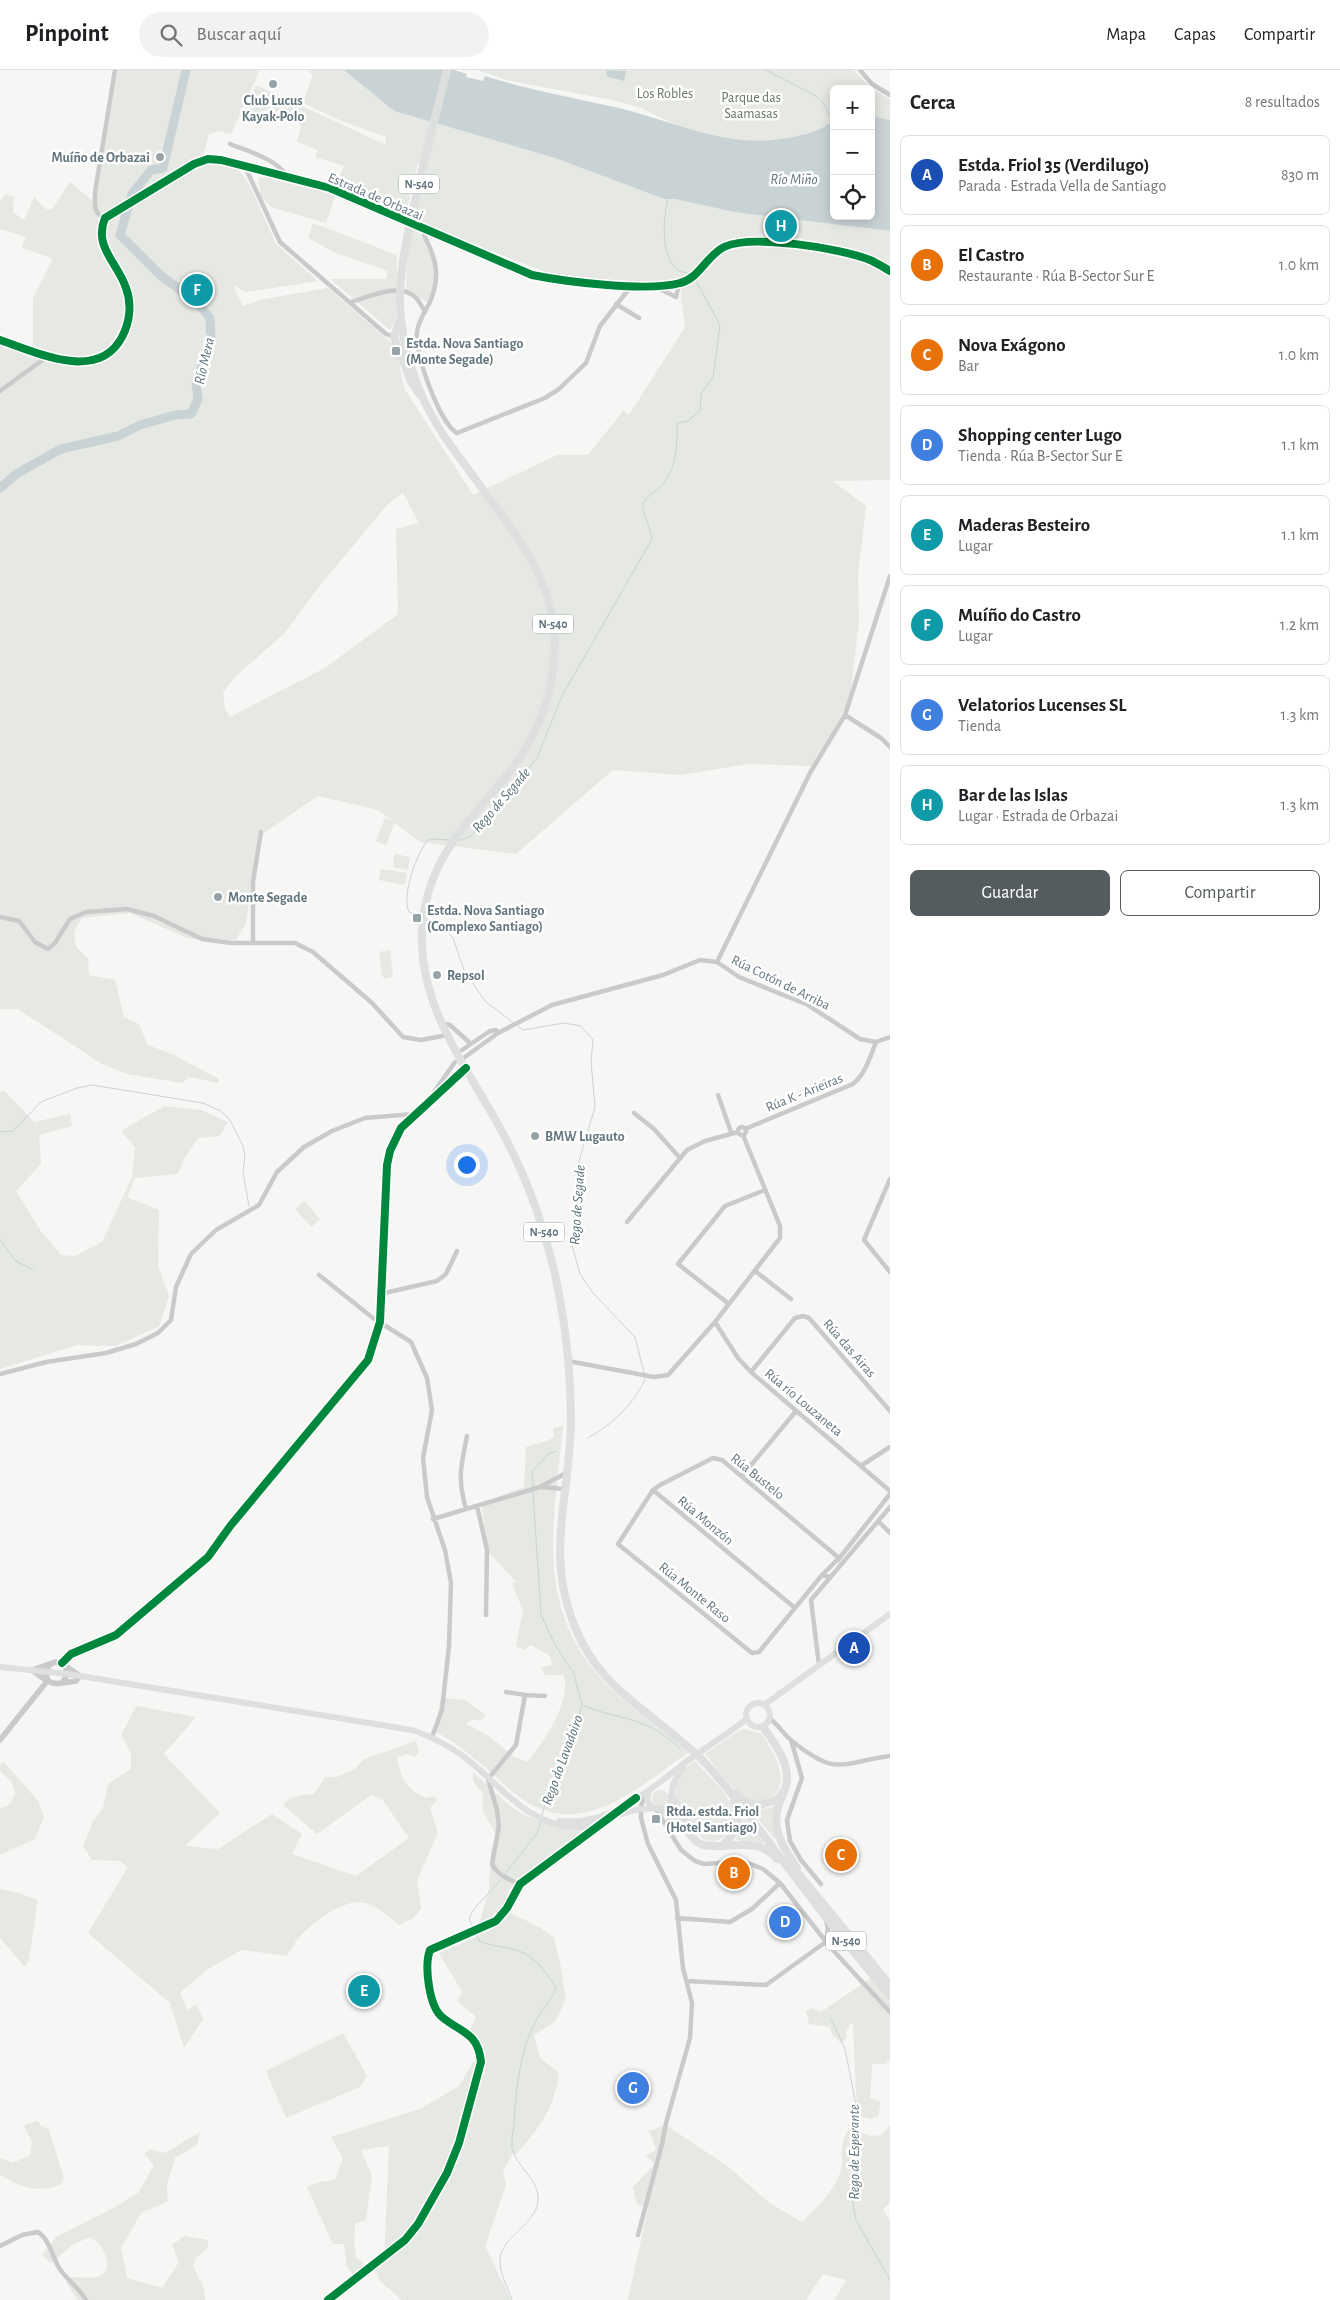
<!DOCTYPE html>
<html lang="es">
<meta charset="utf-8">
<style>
:root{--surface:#fff;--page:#f2f2f2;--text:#202124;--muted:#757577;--line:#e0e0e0;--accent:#555c5f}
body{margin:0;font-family:"Alegreya Sans",sans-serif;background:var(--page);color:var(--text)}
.controls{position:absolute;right:15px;top:15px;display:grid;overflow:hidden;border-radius:8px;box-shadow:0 2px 12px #0003}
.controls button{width:45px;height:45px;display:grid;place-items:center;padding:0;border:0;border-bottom:1px solid var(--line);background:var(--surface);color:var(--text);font:25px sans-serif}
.you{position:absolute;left:466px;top:1094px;width:18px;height:18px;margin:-12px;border:4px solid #fff;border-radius:50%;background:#1a73e8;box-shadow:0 0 0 8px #1a73e833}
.badge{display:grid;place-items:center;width:32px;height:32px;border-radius:50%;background:var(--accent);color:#fff;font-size:16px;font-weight:700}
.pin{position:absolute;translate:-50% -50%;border:2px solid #fff;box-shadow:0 1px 5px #0006}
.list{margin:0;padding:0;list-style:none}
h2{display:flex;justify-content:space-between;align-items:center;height:65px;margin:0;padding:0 20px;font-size:21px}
h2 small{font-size:16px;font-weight:400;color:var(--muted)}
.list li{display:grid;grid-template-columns:32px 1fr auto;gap:15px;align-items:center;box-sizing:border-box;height:80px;margin:0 10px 10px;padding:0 10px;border:1px solid var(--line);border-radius:8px}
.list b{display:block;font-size:19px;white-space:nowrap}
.list p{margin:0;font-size:16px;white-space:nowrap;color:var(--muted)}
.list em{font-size:16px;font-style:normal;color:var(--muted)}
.actions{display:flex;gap:10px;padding:15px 20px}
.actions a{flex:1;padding:11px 0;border:1px solid var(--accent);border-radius:8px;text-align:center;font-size:18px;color:var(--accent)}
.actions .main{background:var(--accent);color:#fff}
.icon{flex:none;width:28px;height:28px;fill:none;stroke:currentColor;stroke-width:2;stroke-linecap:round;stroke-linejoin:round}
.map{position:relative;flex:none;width:890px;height:2230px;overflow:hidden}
header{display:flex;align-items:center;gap:30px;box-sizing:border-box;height:70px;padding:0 25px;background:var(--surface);border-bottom:1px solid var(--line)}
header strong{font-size:24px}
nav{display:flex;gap:28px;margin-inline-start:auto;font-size:18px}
.search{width:350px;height:45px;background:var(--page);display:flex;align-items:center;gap:12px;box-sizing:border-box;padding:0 18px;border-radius:28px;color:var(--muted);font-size:19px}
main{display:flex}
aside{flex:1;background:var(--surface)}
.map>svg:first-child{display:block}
.green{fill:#e6e8e3;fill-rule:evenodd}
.water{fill:#c9d3d5}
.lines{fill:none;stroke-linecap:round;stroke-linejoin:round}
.stream{stroke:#c9d3d5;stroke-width:1}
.river{stroke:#c9d3d5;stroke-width:9}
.minor{stroke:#c9cbca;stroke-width:4.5}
.tertiary{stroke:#c9cbca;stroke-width:5.5}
.secondary{stroke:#dedfdf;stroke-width:6}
.trunk{stroke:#dedfdf;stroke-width:8}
.cycleway-casing{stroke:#fff;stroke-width:11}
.cycleway{stroke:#00873e;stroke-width:8}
.poi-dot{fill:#96a3a8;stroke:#fff;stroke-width:2}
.labels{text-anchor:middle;stroke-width:5;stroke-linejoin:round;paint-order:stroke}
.shield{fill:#fff;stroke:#929fa5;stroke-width:1}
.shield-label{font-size:12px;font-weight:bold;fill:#63767e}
.park-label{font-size:14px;fill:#687762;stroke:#fff}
.poi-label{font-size:14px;font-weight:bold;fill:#63767e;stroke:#fff;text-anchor:start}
.street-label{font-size:14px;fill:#63767e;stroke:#fff}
.water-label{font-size:15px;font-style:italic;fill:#5e7579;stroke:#fff}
</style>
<header>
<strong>Pinpoint</strong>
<div class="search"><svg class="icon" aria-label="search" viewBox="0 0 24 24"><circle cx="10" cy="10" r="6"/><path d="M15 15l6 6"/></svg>Buscar aquí</div>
<nav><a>Mapa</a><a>Capas</a><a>Compartir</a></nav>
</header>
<main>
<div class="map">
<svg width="890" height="2230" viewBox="0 0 890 2230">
<rect width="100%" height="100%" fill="#f6f6f5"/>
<path class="green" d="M117,0H260L231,64L219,61L209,64L202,89L188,92L106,144H101L97,139V122Z
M307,0H344L394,41L555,88L664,129H675L734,142L890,161V198C858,180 758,159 724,174C714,178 707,186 701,194L707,197C712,189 719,180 729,177C760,167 840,181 870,194C877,197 883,201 890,205V410L833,411L866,436L858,504L859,552L850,628L815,696L748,694L681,705L613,700L516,784L420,772L378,740L318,726L258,767L246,853L236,870L190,869L130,843L82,848L74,862L76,877L88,888L89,905L115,910L124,947L139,954L148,975L174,985L219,1009V1013L189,1007L182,1013L127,1004L102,994L18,939H0V274L33,288V228L53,189L21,177L26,167L0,159V132L5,124L14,127L13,142L24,150L34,127L46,139H52L70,112L94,132L99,153L131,137L189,99L209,92L223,93L238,99L249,114L276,174L318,211L246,222L233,215L243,236L259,230L328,218L392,273L398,288L404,318L473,425L557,385H588L623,341L629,345L685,257C684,240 679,233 682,215L687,213L680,208L656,213L556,206L413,151L426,95L418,93L405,147L335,118L344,96L315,87L318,80L297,72L301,55L267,40L243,47L256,15L386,75V67L344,52L303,33L313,5ZM403,423L419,453L396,459L398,544L325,598L230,647L225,638L223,622L238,604L285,563L318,518L387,435Z
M477,0H854L870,18L890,29V50L871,46V19H834V51H831V55L816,61L776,71L757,72L715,68L682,58L641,38L617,31L506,10Z
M277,105L336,124L326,153L271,137L261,126L258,108Z
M313,153L397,185L396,251L390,260L330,209H386L388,201L336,183L308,168Z
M412,157C434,173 443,210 426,232L406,219L408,180Z
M385,748L395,752L386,775L376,771Z
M395,784L410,787L408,800L393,797Z
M381,799L407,803L405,815L379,810Z
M390,880L393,907L385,909L382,906L379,882Z
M5,1021L34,1052L70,1044L72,1056L39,1065L41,1094L16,1121L40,1160L61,1185L75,1186L102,1172L132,1107L135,1077L121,1061L164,1036L201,1040L228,1052L220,1066L198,1068L185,1087L178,1104L135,1108L127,1127L159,1140L158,1196L169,1226L159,1256L116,1276L77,1275L0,1299V1022Z
M304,1131L320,1149L311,1157L295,1139Z
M563,1356C554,1453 532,1540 609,1617C634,1641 663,1660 689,1682C635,1719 577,1776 513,1722C487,1700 464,1676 434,1661L441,1628L465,1630L486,1645L480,1651L472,1649L466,1654L489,1666L513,1686L527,1692C542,1675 574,1628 563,1605H545L541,1597L553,1595L549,1585L531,1575L524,1580L516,1576L523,1540L512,1514L516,1512L486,1479L482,1433L524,1417L526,1377L547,1371L554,1367L553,1358Z
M136,1636L196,1647L164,1684L220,1743L185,1776L218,1779L272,1744L302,1764L292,1784L356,1806L409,1768L382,1729L371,1725L317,1764L283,1735C291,1725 303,1725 314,1724L325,1707H337L355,1699L364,1689L416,1671L419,1682L415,1687L408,1684L397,1687C400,1707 407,1721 426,1728L434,1726L437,1730L430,1738L438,1763L417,1810L421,1839L413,1848L399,1855C390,1847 378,1837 366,1833C344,1828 317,1850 302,1864C296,1870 291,1879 287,1886L242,1880L208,1899L180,1923L188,1940L196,1934L203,1949L184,1978L170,1933L88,1863L128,1797L120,1791L92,1790L83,1776L93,1752L103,1738L108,1714L131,1699V1683L121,1665Z
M744,1659L762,1664C773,1682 794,1713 769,1729C763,1733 754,1732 747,1729C734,1723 715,1696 705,1684L738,1661Z
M695,1691C710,1708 750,1740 727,1764C722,1770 713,1773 706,1770C694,1766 674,1731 676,1718C677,1706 686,1697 695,1691Z
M4,1692L38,1731L44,1747L35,1769L0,1785V1738L9,1735L16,1723L10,1710L0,1701V1695Z
M473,1702C492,1719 516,1747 542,1751C557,1754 573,1753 588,1754L581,1765L509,1820L503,1839L541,1858L554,1868L560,1892L566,1929L555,1952L534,1965L540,1988L559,2003C553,2041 542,2055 516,2084L513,2083L503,2101L506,2115L485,2176L511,2230H402L380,2211L375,2200L384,2193L389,2076L361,2080L372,2106L366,2150L355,2154L354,2172L356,2187L363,2193L361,2201L353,2204L347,2197L344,2174H333L307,2117L319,2112L335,2110L343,2088L331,2067L420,2039L459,2016L477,1986L470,1961L476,1947L457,1931L462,1922L439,1883L476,1867L489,1818L491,1782L496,1764L482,1740L483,1724L473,1711Z
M652 1728a8 8 0 1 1 16 0a8 8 0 1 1-16 0Z
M776,1736L772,1752L775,1770L753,1742Z
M745,1748L763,1771L762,1774L736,1770L742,1750Z
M0,1819L19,1823L38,1830L29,1889L25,1897L0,1868Z
M871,1908L890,1932V1989L886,1994H872L870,2027L881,2032L878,2047L870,2049L857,2045L853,1954H850L846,1963L847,1969L841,1973L831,1963L830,1957L809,1954L806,1941L812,1938L821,1942Z
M343,1963L367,2006L360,2017L286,2048L266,2001Z
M38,2051L40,2055L49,2060L64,2108L60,2115C35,2123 23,2118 0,2105V2088L13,2093L30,2085L32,2073L24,2055Z
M666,2055L726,2095L771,2134L802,2152C817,2136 833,2124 840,2103C845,2088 837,2076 849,2058L871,2066L882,2065L890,2055V2132L883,2139L890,2152V2230H834L846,2210L823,2204L806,2230H628L648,2138L637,2134L633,2117L655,2094L646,2086L656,2079L649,2061Z
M200,2062L197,2075L175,2088C173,2098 169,2105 167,2116C166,2122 169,2126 167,2132L142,2142L121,2178L127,2208L162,2218L179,2192L172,2175L184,2166L208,2170V2177L196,2188L193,2196L205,2221V2230H78L66,2212L68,2208C77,2206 87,2209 96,2207C117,2203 104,2173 90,2167L74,2174L51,2193L42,2185L56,2167L117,2136L139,2122L154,2095L144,2084L149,2079L165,2083Z"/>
<path class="water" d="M344,0H454L467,4L466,7L483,11L485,6C529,20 574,28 619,38C680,53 732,82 797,66C811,63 824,59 833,50L834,146H871V46L890,50V161L734,142L675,129H664L555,88L394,41Z
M607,0L626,1L624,11L606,6Z"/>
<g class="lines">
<path class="stream" d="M766,0L816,26L823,32L832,51
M668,127C664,146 659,186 678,200C682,203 688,202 692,205
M458,771L471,766L488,749L537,688L562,626L652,469C651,461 644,445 643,439C642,426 658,422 664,413C677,395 677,375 677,353L688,351L700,341L701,324L713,307L720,255L695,209
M421,847L409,842C401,825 417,782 429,769L452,770
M427,849L440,854L453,868L464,900L485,931L523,960L564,953L581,956L593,970L591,992L595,1037L576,1101L572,1175L580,1204L593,1223L635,1267L644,1303
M0,1062L13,1061L41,1032L77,1018L92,1015L203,1033L221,1041L230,1050L243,1076L245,1086L243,1102L249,1136
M0,1170L16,1191L33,1200
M588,1368C615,1352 630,1338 645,1310V1307
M533,1417L532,1402L548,1384L557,1381
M533,1421L541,1545L555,1575L574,1604L582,1635L576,1660L549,1723L542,1745
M584,1636C603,1644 622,1646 640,1653C656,1658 668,1668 680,1678
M505,1804L537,1763L541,1751
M500,1810C491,1824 474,1834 469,1849L480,1872C493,1876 506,1877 519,1881C535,1886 547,1904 556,1917C552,1931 543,1937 537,1949C519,1981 516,2020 514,2056C513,2062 511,2072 512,2078C517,2098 540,2110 538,2131C536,2155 501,2166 500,2190C499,2202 508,2218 512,2230
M831,1948L845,1979L856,2035L852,2127L856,2150L890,2210"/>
<path class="river" d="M0,418L16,404L61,379L118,366L140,355L175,345L191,344L198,329L196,313L211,271L210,248L196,231L160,205L120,165L132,124L151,100L163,98L186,0"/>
<path class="minor" d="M860,0L872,14L890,25
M230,74C247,81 276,89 285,104
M248,96L247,101L280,172L386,264L394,267
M105,148C93,144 95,134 95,122L115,0
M426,161L424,165C437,190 441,208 429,234C424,243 418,252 417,262C414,283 440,354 457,363L545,328L559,319L586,293L600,256L632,215
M659,216L660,219L676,227L679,214
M351,232C369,227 401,211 416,228C420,232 422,237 425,242
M616,234L639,248
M0,270C36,282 98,313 122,267C130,252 132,234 126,218C118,193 93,177 105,148L194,94L208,89L221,90L330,118L532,205C567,212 648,222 680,213C700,208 706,186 724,177C751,164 841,178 870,190C877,193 883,197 890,201
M0,321L48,286
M845,645L881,668L890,677
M0,847L19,851L35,872L48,879L55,873L70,849L86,842L127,839L154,846L202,869L231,873H295L313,882L372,933L403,967L421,970L447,965
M253,872V812L261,762
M717,892L810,703L845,645L890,506
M441,953L450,955L470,973
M462,980L490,961L496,960L498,963
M461,990L498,963L552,935L663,905L700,890L717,892L739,907L808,935L860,969L876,972L890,967
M437,1024L434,1022L455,992
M718,1025L731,1062
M634,1043L654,1059L680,1088
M738 1061a4 4 0 1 1 8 0a4 4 0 1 1-8 0Z
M745,1059L853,1014C866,1003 870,987 876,972
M890,1109L864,1170L890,1202
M627,1152L687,1080L705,1071L738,1062
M755,1201L791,1229
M319,1205L373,1248L411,1272L427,1308L432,1340L423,1388L427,1427L445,1480L451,1513L449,1576L442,1640L432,1667
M380,1224L437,1211L446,1204L457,1181
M729,1234L678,1194L725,1136L765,1120
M715,1252L738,1288L751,1302L890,1421
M568,1291L654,1307L668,1305L715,1252L780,1168V1156L743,1065
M751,1302L795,1248L803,1246L809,1248L890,1341
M0,1304L46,1292L106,1283L136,1274L158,1263L171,1250L176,1217L191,1184L216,1160L259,1135L277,1102L304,1077L332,1061L365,1048L414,1044
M862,1395L890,1377
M742,1406L796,1341
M541,1417L564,1419
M653,1420L795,1538
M477,1436L487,1480L486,1545
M466,1439C457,1407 461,1397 467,1366
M433,1449L540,1417L566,1403
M878,1451L890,1463
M838,1490L890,1424
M822,1505L839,1488L722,1390L713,1388L660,1415L653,1420L618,1474L752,1583L759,1582L822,1505L830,1507
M62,1593L71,1584L116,1565L208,1487L231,1455L368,1290L380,1252L387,1095L390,1081L401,1058L466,998
M819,1595L811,1530L890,1437
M506,1622L525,1625
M770,1649C778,1654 784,1665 792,1671C837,1707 839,1693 890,1686
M791,1670L802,1708L787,1750L790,1771L801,1790L821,1814
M656,1739L681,1780L695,1791L704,1794L734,1792L751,1794L763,1799L780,1813L831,1878L890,1942
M668,1742L670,1759
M520,1814C508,1809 498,1806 492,1794L499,1756L497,1740L488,1709L516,1675L525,1625L545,1626
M677,1848L730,1852L752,1839L780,1813
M826,1850L828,1859L826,1871
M686,1911L766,1915L834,1866L845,1876
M638,2165L662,2074L666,2053L690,1968L692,1933L683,1898L676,1830L648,1774L641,1748V1736L646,1724
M0,2176L22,2165L38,2162C49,2169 52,2185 58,2196C65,2209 79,2217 86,2230
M328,2230L405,2170L418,2154L447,2103L459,2073L481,1992C478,1962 461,1963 442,1947C429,1936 424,1896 430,1880L496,1851L507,1838L520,1814L603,1753"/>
<path class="tertiary" d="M48,1610C44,1602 47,1595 55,1592L64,1594L68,1604L62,1613C51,1616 41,1607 32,1600L52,1593
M62,1613L76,1611L80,1606L66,1596
M0,1670L48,1610"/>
<path class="secondary" d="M0,1597L68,1604L412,1660C431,1666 447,1675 463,1686C498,1712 525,1754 573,1757C593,1758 609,1748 628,1742C637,1739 645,1739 654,1738
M746 1645a12 12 0 1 1 24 0a12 12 0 1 1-24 0Z
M764,1635L890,1544
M649,1720L647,1730C651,1739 658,1741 667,1737C672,1732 671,1729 672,1722C672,1713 678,1705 683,1698
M559,1751C610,1757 652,1718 690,1689C709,1676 728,1663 747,1649"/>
<path class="trunk" d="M447,0C434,53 420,105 409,158C405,179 400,201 400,223C399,258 409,296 423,328C436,358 457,384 476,410C510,457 549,501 554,562C557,605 545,650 521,686C479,747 426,779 422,862C419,938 467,997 501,1060C529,1111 548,1167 559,1224C567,1266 571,1310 571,1353C569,1436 541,1496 584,1576C612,1628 670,1654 708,1696C742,1734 771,1776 802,1816C830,1854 860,1890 890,1926
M400,250L394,267L411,312L421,326
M763,1657C773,1671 788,1690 787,1709C787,1718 782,1725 779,1734C770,1760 784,1778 797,1798
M736,1724L744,1731L757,1736L776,1730L782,1723
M672,1726L686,1755
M661,1739L674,1747L697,1772L703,1775C729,1780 757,1765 777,1789
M723,1775C738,1761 741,1751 734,1731
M793,1797L890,1915"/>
<g class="cycleway-casing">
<path id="cycleway" d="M0,270C36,282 98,313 122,267C130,252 132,234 126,218C118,193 93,177 105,148L194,94L208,89L221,90L330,118L532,205C567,212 648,222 680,213C700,208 706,186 724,177C751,164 841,178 870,190C877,193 883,197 890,201
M62,1593L71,1584L116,1565L208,1487L231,1455L368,1290L380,1252L387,1095L390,1081L401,1058L466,998
M328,2230L405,2170L418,2154L447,2103L459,2073L481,1992C478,1962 461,1963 442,1947C429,1936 424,1896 430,1880L496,1851L507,1838L520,1814L636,1728"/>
</g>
<use href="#cycleway" class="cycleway"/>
</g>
<g class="poi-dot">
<circle cx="273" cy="14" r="5"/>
<circle cx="160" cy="87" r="5"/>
<rect x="391" y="276" width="10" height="10" rx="2.5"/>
<circle cx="218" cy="827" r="5"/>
<rect x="412" y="843" width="10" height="10" rx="2.5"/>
<circle cx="437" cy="905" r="5"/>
<circle cx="535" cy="1066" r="5"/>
<rect x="651" y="1744" width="10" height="10" rx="2.5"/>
</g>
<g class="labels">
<g class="shield">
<rect x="399" y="104.5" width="40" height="19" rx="4"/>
<rect x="533" y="544.5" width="40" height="19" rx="4"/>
<rect x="524" y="1152.5" width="40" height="19" rx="4"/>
<rect x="826" y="1861.5" width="40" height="19" rx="4"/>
</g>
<g class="shield-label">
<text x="419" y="118">N-540</text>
<text x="553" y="558">N-540</text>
<text x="544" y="1166">N-540</text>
<text x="846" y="1875">N-540</text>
</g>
<g class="park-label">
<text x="665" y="28">Los Robles</text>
<text x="751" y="32">Parque das<tspan x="751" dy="16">Saamasas</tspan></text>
</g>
<g class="poi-label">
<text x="273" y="35" text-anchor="middle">Club Lucus<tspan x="273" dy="16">Kayak-Polo</tspan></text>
<text x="150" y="92" text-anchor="end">Muíño de Orbazai</text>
<text x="406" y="278">Estda. Nova Santiago<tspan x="406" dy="16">(Monte Segade)</tspan></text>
<text x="228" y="832">Monte Segade</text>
<text x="427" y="845">Estda. Nova Santiago<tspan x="427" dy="16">(Complexo Santiago)</tspan></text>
<text x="447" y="910">Repsol</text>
<text x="545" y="1071">BMW Lugauto</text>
<text x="666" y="1746">Rtda. estda. Friol<tspan x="666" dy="16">(Hotel Santiago)</tspan></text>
</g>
<g class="street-label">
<text transform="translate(376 126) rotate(23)" y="5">Estrada de Orbazai</text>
<text transform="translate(781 912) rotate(26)" y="5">Rúa Cotón de Arriba</text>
<text transform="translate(804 1022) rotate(-22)" y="5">Rúa K - Arieiras</text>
<text transform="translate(850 1278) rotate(49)" y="5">Rúa das Airas</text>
<text transform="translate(804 1332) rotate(40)" y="5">Rúa río Louzaneta</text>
<text transform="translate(758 1406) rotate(39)" y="5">Rúa Bustelo</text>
<text transform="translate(706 1450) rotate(40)" y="5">Rúa Monzón</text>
<text transform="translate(695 1522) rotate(39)" y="5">Rúa Monte Raso</text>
</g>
<g class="water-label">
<text x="794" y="114">Río Miño</text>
<text transform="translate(204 291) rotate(-77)" y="5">Río Mera</text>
<text transform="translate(501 730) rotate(-49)" y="5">Rego de Segade</text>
<text transform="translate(577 1135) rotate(-86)" y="5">Rego de Segade</text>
<text transform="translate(562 1690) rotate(-70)" y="5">Rego do Lavadoiro</text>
<text transform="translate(854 2082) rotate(-90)" y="5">Rego de Esperante</text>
</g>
</g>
</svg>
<div class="controls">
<button>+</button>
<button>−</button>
<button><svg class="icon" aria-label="locate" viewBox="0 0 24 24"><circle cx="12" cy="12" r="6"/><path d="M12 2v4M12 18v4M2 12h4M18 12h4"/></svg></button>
</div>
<div class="you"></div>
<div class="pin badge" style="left:854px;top:1578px;background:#1a4fb4">A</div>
<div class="pin badge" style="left:734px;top:1803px;background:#e8710a">B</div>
<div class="pin badge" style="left:841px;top:1785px;background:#e8710a">C</div>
<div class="pin badge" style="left:785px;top:1852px;background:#3f7fe0">D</div>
<div class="pin badge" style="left:364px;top:1921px;background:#0f9aa8">E</div>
<div class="pin badge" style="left:197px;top:220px;background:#0f9aa8">F</div>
<div class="pin badge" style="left:633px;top:2018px;background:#3f7fe0">G</div>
<div class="pin badge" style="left:781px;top:156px;background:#0f9aa8">H</div>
</div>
<aside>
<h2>Cerca<small>8 resultados</small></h2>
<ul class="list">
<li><span class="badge" style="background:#1a4fb4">A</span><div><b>Estda. Friol 35 (Verdilugo)</b><p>Parada · Estrada Vella de Santiago</p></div><em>830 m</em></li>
<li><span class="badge" style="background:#e8710a">B</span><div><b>El Castro</b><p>Restaurante · Rúa B-Sector Sur E</p></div><em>1.0 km</em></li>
<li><span class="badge" style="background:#e8710a">C</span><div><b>Nova Exágono</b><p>Bar</p></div><em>1.0 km</em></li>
<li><span class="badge" style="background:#3f7fe0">D</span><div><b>Shopping center Lugo</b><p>Tienda · Rúa B-Sector Sur E</p></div><em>1.1 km</em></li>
<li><span class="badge" style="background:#0f9aa8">E</span><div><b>Maderas Besteiro</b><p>Lugar</p></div><em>1.1 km</em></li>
<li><span class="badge" style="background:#0f9aa8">F</span><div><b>Muíño do Castro</b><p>Lugar</p></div><em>1.2 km</em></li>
<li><span class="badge" style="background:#3f7fe0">G</span><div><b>Velatorios Lucenses SL</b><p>Tienda</p></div><em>1.3 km</em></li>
<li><span class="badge" style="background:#0f9aa8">H</span><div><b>Bar de las Islas</b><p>Lugar · Estrada de Orbazai</p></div><em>1.3 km</em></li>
</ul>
<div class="actions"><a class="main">Guardar</a><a>Compartir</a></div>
</aside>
</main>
